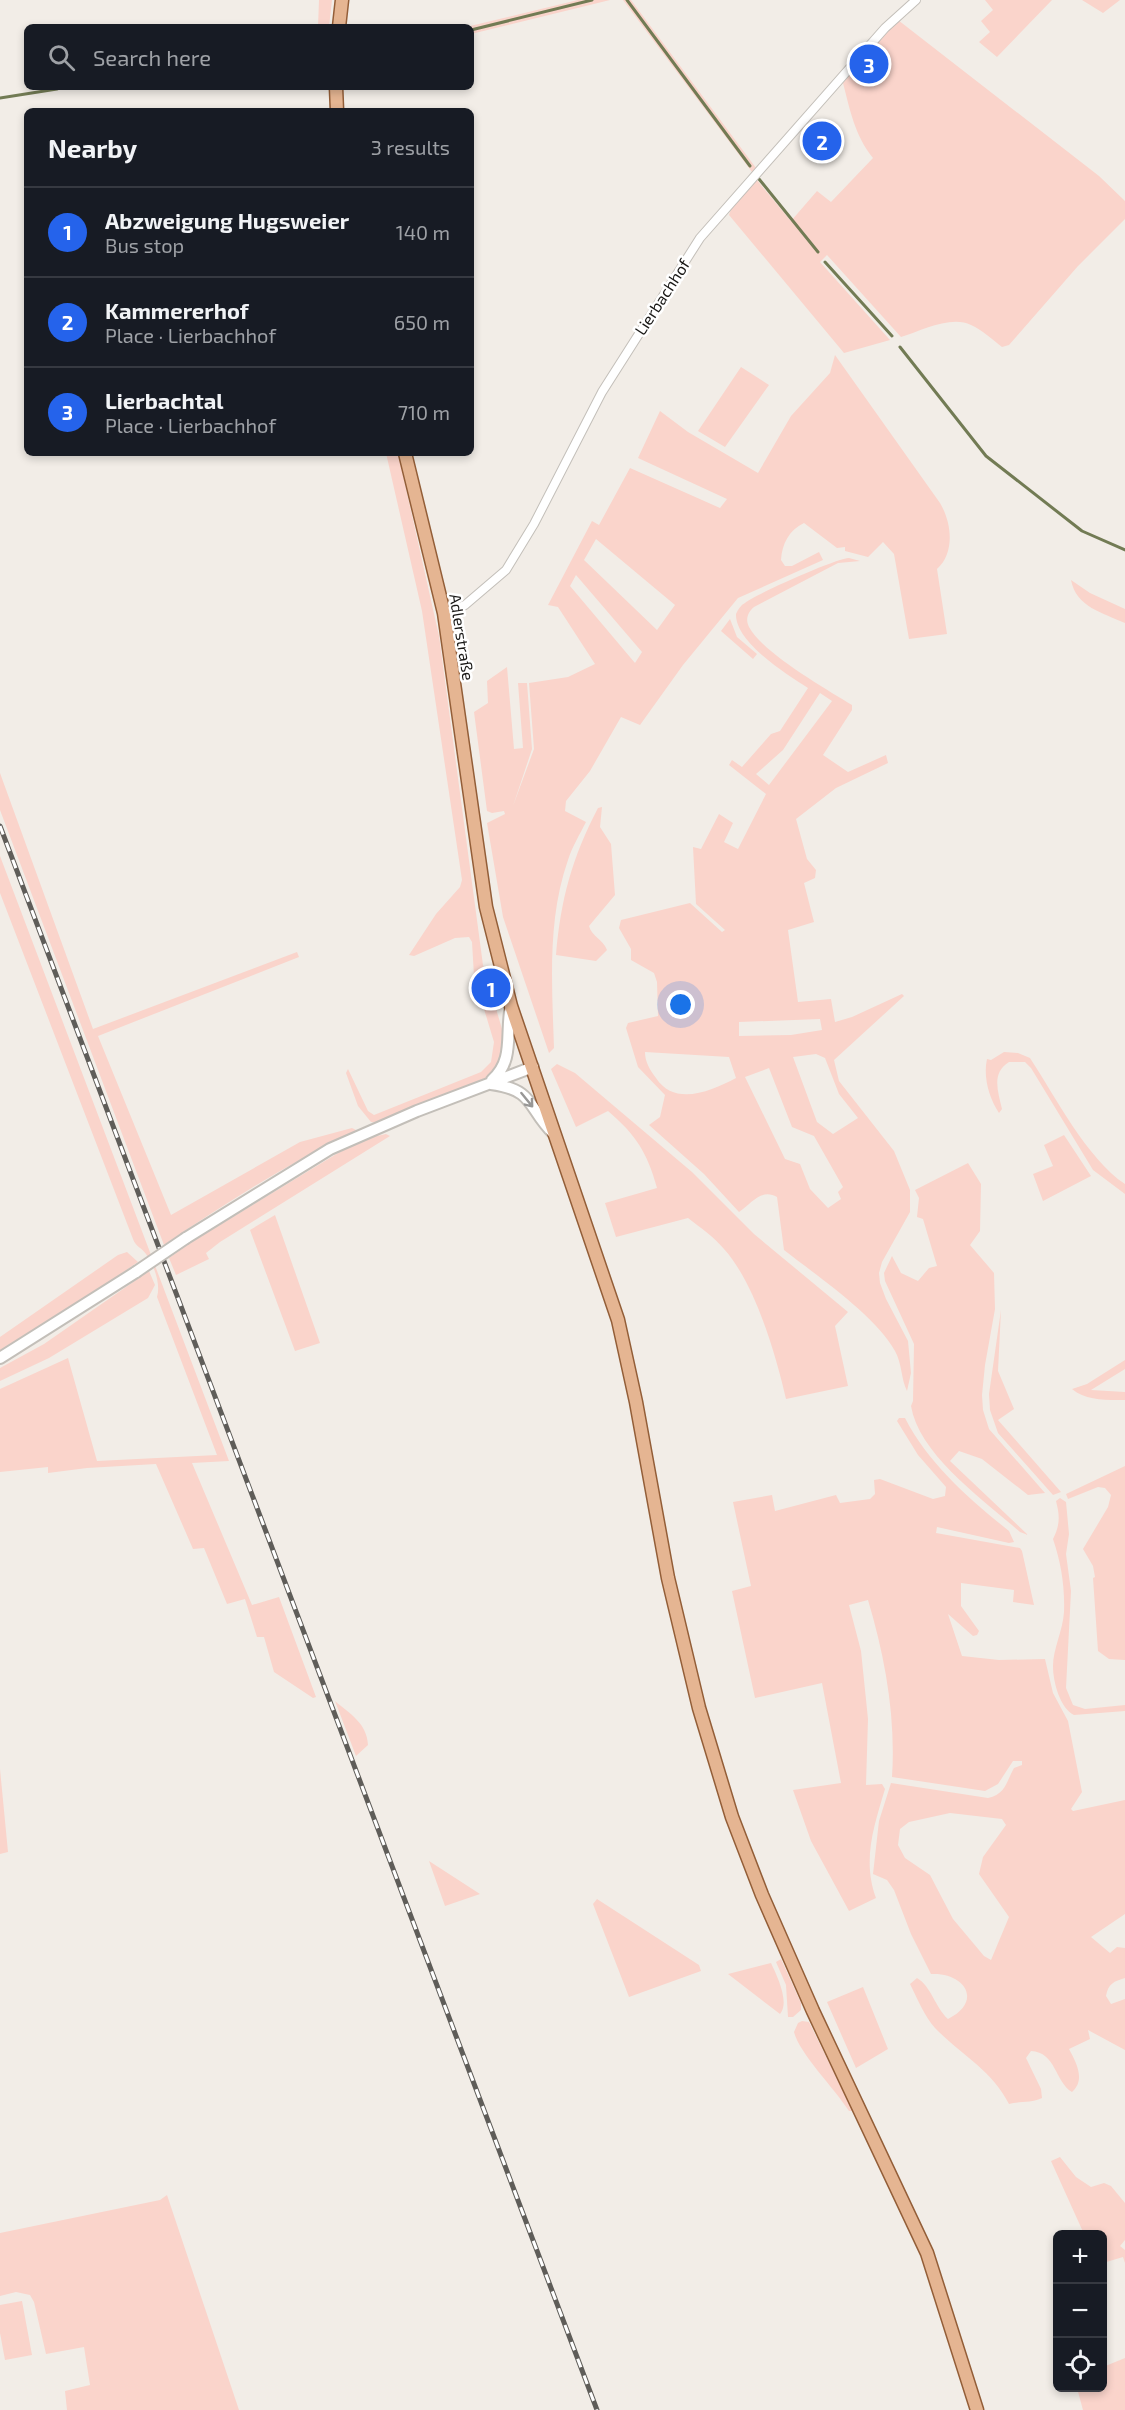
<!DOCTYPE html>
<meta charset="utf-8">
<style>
:root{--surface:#171b24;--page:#242831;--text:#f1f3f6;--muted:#9ea1a6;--line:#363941;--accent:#2563eb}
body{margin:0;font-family:"Exo 2",sans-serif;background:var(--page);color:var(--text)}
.controls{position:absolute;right:18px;bottom:18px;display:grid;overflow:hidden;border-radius:9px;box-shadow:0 3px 9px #0003}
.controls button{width:54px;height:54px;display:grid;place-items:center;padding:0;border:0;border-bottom:2px solid var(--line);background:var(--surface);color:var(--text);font:30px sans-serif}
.you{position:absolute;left:681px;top:1005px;width:21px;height:21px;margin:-15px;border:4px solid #fff;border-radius:50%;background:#1a73e8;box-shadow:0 0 0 9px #1a73e833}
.badge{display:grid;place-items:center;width:39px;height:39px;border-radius:50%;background:var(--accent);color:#fff;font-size:20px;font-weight:700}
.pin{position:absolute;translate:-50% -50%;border:3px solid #fff;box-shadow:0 2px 6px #0006}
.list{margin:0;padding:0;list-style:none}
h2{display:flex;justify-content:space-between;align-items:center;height:78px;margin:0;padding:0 24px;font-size:26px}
h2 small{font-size:20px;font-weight:400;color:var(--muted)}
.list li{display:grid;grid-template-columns:39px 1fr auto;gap:18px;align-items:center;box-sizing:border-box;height:90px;padding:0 24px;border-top:2px solid var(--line)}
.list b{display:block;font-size:22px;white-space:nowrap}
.list p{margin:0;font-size:20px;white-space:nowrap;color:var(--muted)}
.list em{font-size:20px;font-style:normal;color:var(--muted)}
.icon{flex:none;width:33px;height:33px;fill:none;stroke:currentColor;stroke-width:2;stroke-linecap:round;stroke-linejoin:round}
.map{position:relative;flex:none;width:1125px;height:2410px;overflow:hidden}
.search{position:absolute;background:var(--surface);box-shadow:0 3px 9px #0003;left:24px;top:24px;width:450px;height:66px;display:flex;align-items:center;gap:15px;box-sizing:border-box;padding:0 21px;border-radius:9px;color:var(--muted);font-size:22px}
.panel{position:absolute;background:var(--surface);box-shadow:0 3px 9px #0003;left:24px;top:108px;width:450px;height:348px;border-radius:9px}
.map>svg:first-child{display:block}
.green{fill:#fad4cb;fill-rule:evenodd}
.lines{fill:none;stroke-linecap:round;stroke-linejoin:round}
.stream{stroke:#727b54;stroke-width:3}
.minor-casing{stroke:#c3bfb9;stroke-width:10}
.tertiary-casing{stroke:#c3bfb9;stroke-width:14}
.primary-casing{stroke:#935e38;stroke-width:15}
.minor{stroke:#fff;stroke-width:8}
.tertiary{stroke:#fff;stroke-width:10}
.primary{stroke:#e5b592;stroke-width:12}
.rail-casing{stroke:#5f5d59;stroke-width:5}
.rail{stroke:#fff;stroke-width:3;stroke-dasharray:9;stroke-linecap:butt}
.tertiary-bridge-casing{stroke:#c3bfb9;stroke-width:14;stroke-linecap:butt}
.tertiary-bridge{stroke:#fff;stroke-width:10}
.oneway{stroke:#989796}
.labels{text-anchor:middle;stroke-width:5;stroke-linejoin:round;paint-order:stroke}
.street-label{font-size:16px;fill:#191816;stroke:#fff}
</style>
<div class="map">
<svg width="1125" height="2410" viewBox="0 0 1125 2410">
<rect width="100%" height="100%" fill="#f2ede7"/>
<path class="green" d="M319,0H332L329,27H318Z
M578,0H610L471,34V27H466Z
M623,0H631L756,168L752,172Z
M985,0H1052L997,57L979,42L990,32L981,21L993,10Z
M1082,0H1120L1103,13Z
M898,20L1099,176L1125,201V219L1078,266L1009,345L1002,347C993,340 982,330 971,325C951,315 921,331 901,337L827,255L820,262L890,340L844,353L729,215L731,209L756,179L791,221L817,191L831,202L873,158C855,136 850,110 843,83Z
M835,355L940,503C952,523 955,553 937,569L947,634L909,639L894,554L883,542L868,557L845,551V547L837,548L804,523C789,530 782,544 781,560L785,566H792L819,552L823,560L738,598L683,665L640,725L621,717L590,771L566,801L565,811L586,822C580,834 572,847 568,860C547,920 552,985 554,1048L549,1053L503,917L487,823L505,814L504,811L492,813L487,811L474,712L488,703L487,681L507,667L514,749L523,748L518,683H527L532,749L513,806L534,749L529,683L568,677L595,664L558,607L548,605L592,521L599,525L630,468L720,508L727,499L638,458L660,411L688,432L758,473L791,416L830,373ZM596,539L675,605L657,630L584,560ZM576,575L642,652L635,663L570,586Z
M741,367L769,385L725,447L698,431Z
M386,453H398L439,636L483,965L505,1039L501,1058L494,1071L484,1080L378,1123L371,1122L358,1106L346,1073L348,1069L368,1111L374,1115L481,1072L491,1062L494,1042L474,976L472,942L469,937L455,938L414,956L409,955L436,914L460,887L462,880L422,611Z
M849,558L860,561L838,563L754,607C748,612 745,619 749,627C763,653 826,689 852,705V710L823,755L848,772L886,755L888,763L836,788L796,819L807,859L816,870L815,878L804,883L814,922L788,930L798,1002L831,999L835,1022L852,1017L902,994L904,996L834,1060L839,1081L894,1151L910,1190V1212L882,1262L879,1273L880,1283L886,1299L908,1341L911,1373L907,1391C901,1379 902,1363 895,1351C875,1315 817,1276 784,1250L777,1197C761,1188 751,1204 739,1212L704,1174L649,1125L660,1117L665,1095L638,1067L626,1028L628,1023L658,1016L657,982L654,973L631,960V949L619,928L621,920L690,903L722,932L725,930L696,904L693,847L701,849L719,814L733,823L724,842L738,849L766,794L729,765L732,760L742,767L771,734L780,731L808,688C786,674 735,642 736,614C738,609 741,605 745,603C756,594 837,558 849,558ZM820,693L832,701L769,785L756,774L783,750ZM820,1019L822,1030L791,1035L739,1036V1022ZM645,1052L729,1057L736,1078C711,1091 675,1107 656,1078C650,1070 645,1062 645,1052ZM816,1054L825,1058L839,1094L858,1118L833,1134L817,1122L793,1057ZM769,1068L792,1127L814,1136L843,1187L838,1192L841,1199L828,1208L810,1189L800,1164L785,1159L745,1077Z
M1071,580L1090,593L1125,609V623C1103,613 1076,607 1071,580Z
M730,619L737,637L757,654L753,659L721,631Z
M0,773L93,1029L297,952L299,957L98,1036L171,1215L300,1142L352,1128L356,1130L354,1132C287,1164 225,1203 164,1245L0,810Z
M602,807L600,827L611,844L615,895L589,926C592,937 603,939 607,950L596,961L556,955C561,898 572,858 598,808Z
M0,856L229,1461L192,1463L252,1605L279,1597L316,1697L313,1698L274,1672L264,1637H257L245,1599L227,1604L204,1548L193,1549L156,1464L87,1468L48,1473V1467L0,1472V1389L68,1358L97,1461L217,1455L157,1297C161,1284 154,1265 146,1254C141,1247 136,1247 133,1239L0,893Z
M1004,1052L1018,1053L1030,1058C1055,1096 1087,1159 1125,1184V1194L1093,1170L1031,1068L1025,1062H1009C991,1073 998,1091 1002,1109L999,1113C989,1098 983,1077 987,1059L991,1060Z
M557,1064L575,1073L692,1172L754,1234L848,1312L835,1326L848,1386L786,1399C776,1355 755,1283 724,1249C714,1237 701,1228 688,1218L616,1237L605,1203L657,1188C647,1152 636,1135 608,1111L576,1127L551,1069Z
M386,1134L390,1136L220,1242L206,1253L209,1259L176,1275L169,1258L190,1243L343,1150L368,1138Z
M1064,1135L1091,1176L1043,1201L1033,1174L1053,1166L1044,1145Z
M968,1163L981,1184L980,1231L970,1245L994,1273L995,1309L985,1365L982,1395L983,1410L989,1429L1045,1493L1028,1495L982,1459L959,1451L950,1461L1028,1535L1020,1532C984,1500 919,1455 911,1406L913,1401L914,1344L885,1281L884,1273L892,1256L901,1273L918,1281L929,1268L937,1266L923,1219L917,1217L919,1198L915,1190Z
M275,1215L320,1343L295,1351L250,1230Z
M127,1252L138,1262L53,1321L0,1351V1337L118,1255Z
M149,1271L155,1285L148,1298L49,1358L0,1381V1368L44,1344Z
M1001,1310L998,1371L1014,1409L998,1420L1061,1492L1053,1495L998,1433L990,1410L989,1394Z
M1125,1360V1369L1091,1390L1125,1392V1400C1107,1400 1086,1401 1072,1389L1087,1384Z
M899,1418H905C928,1463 970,1500 1009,1531L1014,1542L1009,1543L937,1527L936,1533L1020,1548L1022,1551L1034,1605L1013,1602L1014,1590L961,1583V1606L979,1631L977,1635L973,1636L948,1614L962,1656L999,1660L1045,1659L1053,1693L1068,1721L1082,1792L1071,1809L1073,1811L1125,1800V1914L1091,1937L1110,1953L1117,1947L1125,1948V1978C1114,1981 1108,1984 1106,1996L1111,2004L1125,1999V2050L1088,2030L1090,2039L1069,2049C1076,2062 1086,2080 1072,2092C1055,2082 1056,2052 1031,2051L1026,2058L1041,2089L1042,2098C1032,2103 1020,2101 1009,2104C992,2070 960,2054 935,2028C925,2017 917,1998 910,1984L917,1978C931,1986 935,2007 948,2019C984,2001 964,1972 931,1974L911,1934L894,1890L887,1880L873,1874L879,1821L891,1783L988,1798C1006,1794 1006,1782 1014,1768L1022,1765V1761H1013L998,1784L985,1791L892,1777C896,1717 885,1657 868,1600L849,1605L861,1651L868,1719L866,1785L882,1784L885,1789C874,1826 862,1860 876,1898L849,1911L811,1841L793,1790L841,1783L822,1683L755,1698L732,1591L751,1586L733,1502L772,1495L775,1511L836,1495L840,1503L870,1499L875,1494L874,1480L880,1479L933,1499L945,1496L946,1487L918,1455L897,1421ZM950,1813L1002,1819L1006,1825L983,1857L979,1874L1009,1917L991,1960L984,1956L953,1919L930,1875L905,1858L898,1845L900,1829L909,1822Z
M1125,1466V1660L1109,1659L1098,1651L1093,1578L1095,1577L1093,1566L1083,1549L1108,1507L1111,1495L1105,1488L1098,1487L1068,1499L1066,1494Z
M1060,1498L1066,1502L1069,1534L1066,1554L1071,1591L1066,1688L1073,1705L1085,1709L1125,1705V1711L1074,1715C1060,1708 1053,1682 1053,1666C1053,1649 1063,1630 1064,1612C1065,1586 1061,1563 1053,1539C1060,1525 1060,1516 1056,1501Z
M335,1701C350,1714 367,1723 368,1745L356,1756Z
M0,1769L8,1852L0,1854Z
M429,1861L480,1894L445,1906Z
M597,1899L699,1965L701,1971L629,1997L593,1904Z
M781,1959L801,2003V2010L793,2017H788L786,1985L776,1962Z
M771,1963C777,1976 790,2002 780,2014L728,1974Z
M863,1987L888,2049L856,2068L827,2002Z
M802,2021L809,2022L853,2111H849C835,2089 799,2053 794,2032L798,2023Z
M1060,2157L1076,2177L1091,2187L1104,2183L1111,2186L1125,2203V2240L1120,2246L1125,2250V2263L1123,2257L1103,2263L1102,2234H1084L1051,2161Z
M167,2195L239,2410H67L65,2391L90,2385L84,2347L46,2354L34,2302L30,2295L16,2292L0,2296V2233L160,2200Z
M22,2301L32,2355L5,2360L0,2333V2305Z
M1125,2358V2410H1083L1077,2388H1102L1103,2367Z"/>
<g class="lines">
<path class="stream" d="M627,0L750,166
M471,30L592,0
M64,88L74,87
M0,98L57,89
M759,179L818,252
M825,262L892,336
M900,347L986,456L1082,531L1125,550"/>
<g class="minor-casing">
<path id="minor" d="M444,613L465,605L506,570L534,524L602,392L700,238L885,28L916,0"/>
</g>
<g class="tertiary-casing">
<path id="tertiary" d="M492,1080C515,1060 505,1033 511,1006
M491,1084C536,1090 527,1108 554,1134
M186,1238L330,1149L417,1111L533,1067
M0,1358L136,1272"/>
</g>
<g class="primary-casing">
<path id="primary" d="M339,27L342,0
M336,87L337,111
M405,453L444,613L486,907L511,1006L618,1320L636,1402L668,1578L699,1708L732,1817L762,1895L813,2011L927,2253L977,2410"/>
</g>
<use href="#minor" class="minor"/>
<use href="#tertiary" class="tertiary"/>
<use href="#primary" class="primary"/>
<g class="rail-casing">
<path id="rail" d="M0,826L597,2410"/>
</g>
<use href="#rail" class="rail"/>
<g class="tertiary-bridge-casing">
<path id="tertiary-bridge" d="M136,1272L186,1238"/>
</g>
<use href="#tertiary-bridge" class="tertiary-bridge"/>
</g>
<defs><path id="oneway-shaft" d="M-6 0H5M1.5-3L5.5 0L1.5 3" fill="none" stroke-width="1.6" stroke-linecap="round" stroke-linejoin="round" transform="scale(1.5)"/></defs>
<use class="oneway" href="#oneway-shaft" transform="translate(527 1100) rotate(51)"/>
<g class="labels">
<g class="street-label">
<text transform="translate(662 297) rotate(-57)" y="6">Lierbachhof</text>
<text transform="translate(462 637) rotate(81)" y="6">Adlerstraße</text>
</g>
</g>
</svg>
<div class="controls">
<button>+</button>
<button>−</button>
<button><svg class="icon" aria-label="locate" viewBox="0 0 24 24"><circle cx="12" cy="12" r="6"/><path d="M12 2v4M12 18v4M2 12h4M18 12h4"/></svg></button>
</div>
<div class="you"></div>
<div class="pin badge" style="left:491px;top:988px">1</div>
<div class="pin badge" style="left:822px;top:141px">2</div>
<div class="pin badge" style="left:869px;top:64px">3</div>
<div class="search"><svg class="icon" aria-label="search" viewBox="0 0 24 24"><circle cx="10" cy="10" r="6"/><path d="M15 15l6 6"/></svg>Search here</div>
<section class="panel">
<h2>Nearby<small>3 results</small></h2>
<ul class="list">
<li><span class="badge">1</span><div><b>Abzweigung Hugsweier</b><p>Bus stop</p></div><em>140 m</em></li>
<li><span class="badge">2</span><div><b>Kammererhof</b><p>Place · Lierbachhof</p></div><em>650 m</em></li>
<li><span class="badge">3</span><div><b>Lierbachtal</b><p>Place · Lierbachhof</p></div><em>710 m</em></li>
</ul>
</section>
</div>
